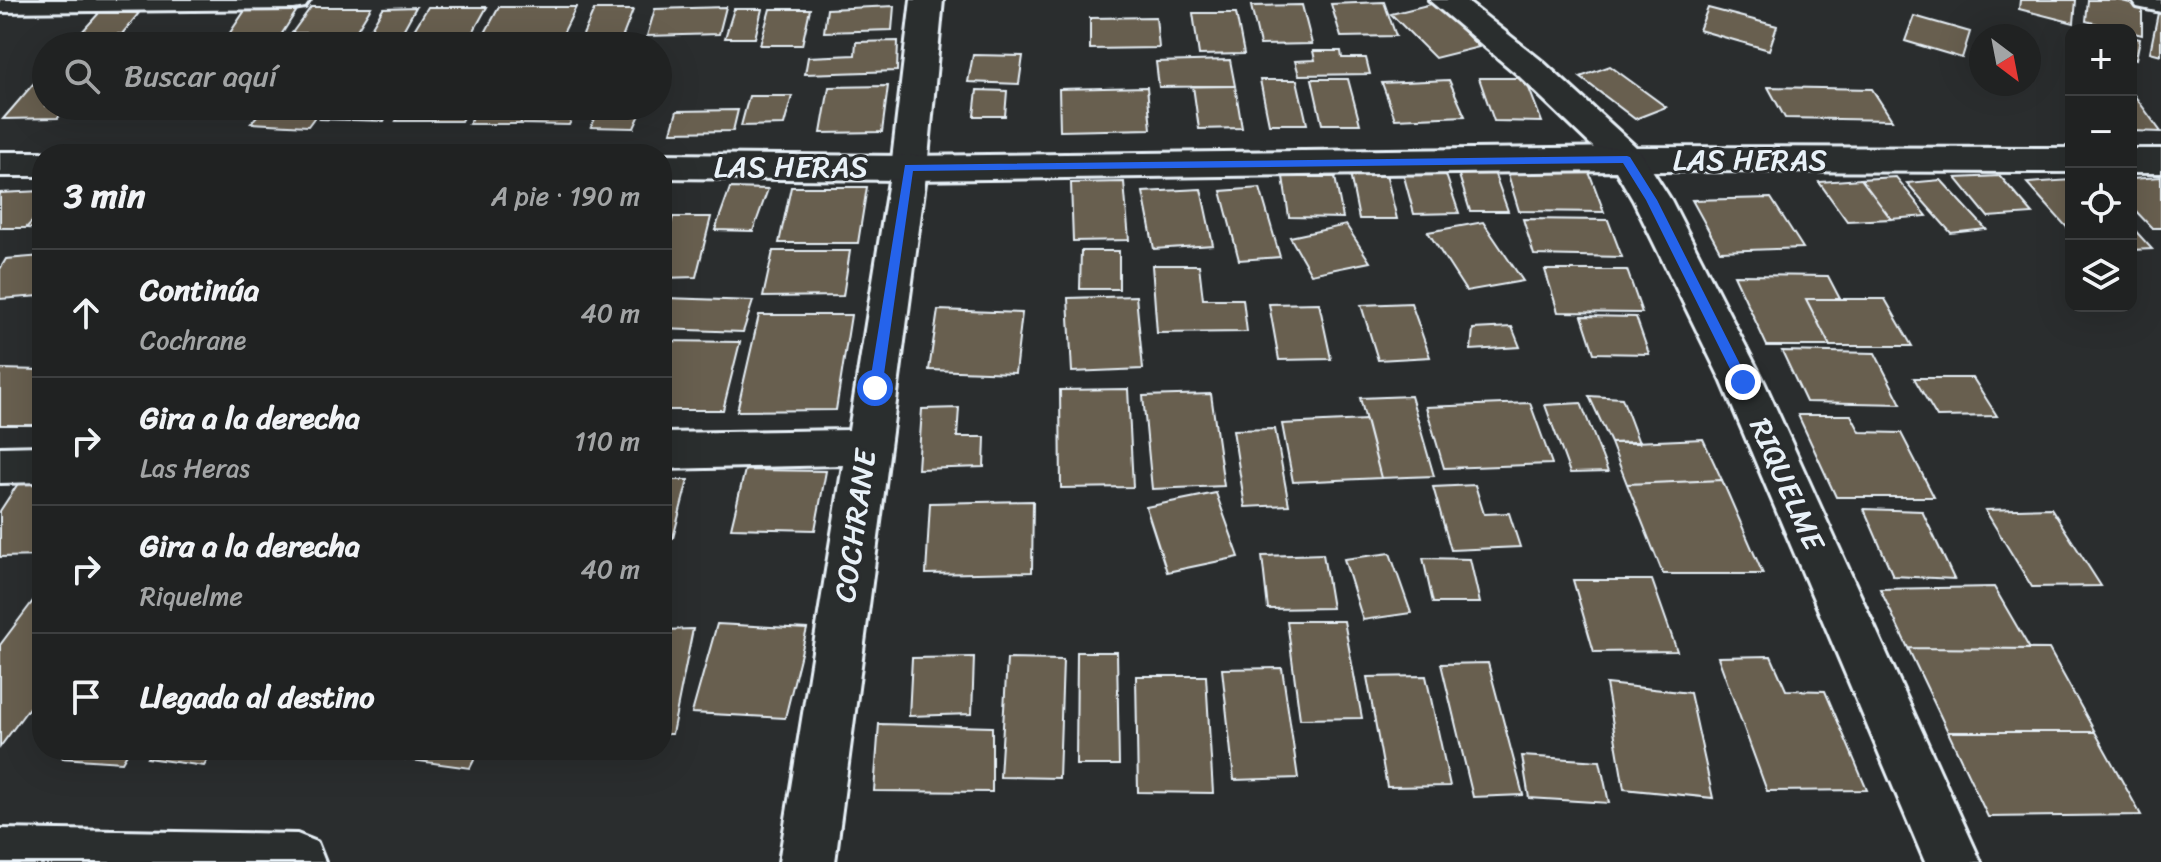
<!DOCTYPE html>
<html lang="es">
<meta charset="utf-8">
<style>
:root{--surface:#202222;--page:#2d2f2f;--text:#f1f3f6;--muted:#a2a4a5;--line:#3d3f40}
body{margin:0;font-family:Sriracha,sans-serif;background:var(--page);color:var(--text)}
.controls{position:absolute;right:24px;top:24px;display:grid;overflow:hidden;border-radius:16px;box-shadow:0 8px 32px #0002}
.controls button{width:72px;height:72px;display:grid;place-items:center;padding:0;border:0;border-bottom:2px solid var(--line);background:var(--surface);color:var(--text);font:40px sans-serif}
.compass{position:absolute;left:1969px;top:24px;width:72px;height:72px;border-radius:50%;background:var(--surface);box-shadow:0 8px 32px #0002;rotate:148deg}
.stop{position:absolute;width:24px;height:24px;margin:-18px;border:6px solid #2563eb;border-radius:50%;background:#fff}
.stop.end{background:#2563eb;border-color:#fff;box-shadow:0 2px 8px #0008}
.list{margin:0;padding:0;list-style:none}
h2{display:flex;justify-content:space-between;align-items:center;height:104px;margin:0;padding:0 32px;font-size:34px}
h2 small{font-size:26px;font-weight:400;color:var(--muted)}
.list li{display:grid;grid-template-columns:52px 1fr auto;gap:24px;align-items:center;box-sizing:border-box;height:128px;padding:0 32px;border-top:2px solid var(--line)}
.list b{display:block;font-size:30px;white-space:nowrap}
.list p{margin:0;font-size:26px;white-space:nowrap;color:var(--muted)}
.list em{font-size:26px;font-style:normal;color:var(--muted)}
.icon{flex:none;width:44px;height:44px;fill:none;stroke:currentColor;stroke-width:2;stroke-linecap:round;stroke-linejoin:round}
.map{position:relative;flex:none;width:2161px;height:862px;overflow:hidden}
.search{position:absolute;background:var(--surface);box-shadow:0 8px 32px #0002;left:32px;top:32px;width:640px;height:88px;display:flex;align-items:center;gap:20px;box-sizing:border-box;padding:0 28px;border-radius:44px;color:var(--muted);font-size:30px}
.panel{position:absolute;background:var(--surface);box-shadow:0 8px 32px #0002;left:32px;top:144px;width:640px;height:616px;border-radius:32px}
.map>svg:first-child{display:block}
.building{fill:#685e4f;stroke:#e8f1f8;stroke-width:2}
.lines{fill:none;stroke-linecap:round;stroke-linejoin:round}
.street-casing{stroke:#e8f1f8;stroke-width:6}
.secondary-casing{stroke:#e8f1f8;stroke-width:6}
.street{fill:#2a2d2e;fill-rule:evenodd}
.secondary{fill:#2a2d2e;fill-rule:evenodd}
.route{fill:#2563eb}
.labels{text-anchor:middle;stroke-width:6;stroke-linejoin:round;paint-order:stroke}
.street-label{font-size:30px;fill:#e8f1f8;stroke:#2a2d2e}
</style>
<div class="map">
<svg width="2161" height="862" viewBox="0 0 2161 862">
<rect width="100%" height="100%" fill="#2a2d2e"/>
<filter id="ink" filterUnits="userSpaceOnUse"><feTurbulence type="fractalNoise" baseFrequency=".0125" numOctaves="2"/><feDisplacementMap in="SourceGraphic" scale="16" xChannelSelector="R" yChannelSelector="G"/><feConvolveMatrix kernelMatrix="1 2 1 2 8 2 1 2 1" color-interpolation-filters="sRGB"/></filter>
<g filter="url(#ink)">
<path class="building" d="M2020,0H2076L2074,23L2019,9Z
M2088,0H2118L2142,6V35L2086,21Z
M1384,2L1396,36L1341,37L1331,4Z
M1435,3L1479,47L1435,58L1391,14Z
M1302,5L1312,44L1260,45L1251,6Z
M894,6L892,30L824,32L827,9Z
M299,7L274,46H221L246,9Z
M311,7H371L355,33H292Z
M416,7L400,36L366,37L383,8Z
M428,7H487L472,34L411,35Z
M499,7H576L557,46H478Z
M726,7L719,34L647,36L655,9Z
M1708,8L1777,26L1769,50L1699,30Z
M734,9H762L755,38H725Z
M770,9H810L802,45H760Z
M594,10H633L619,46H578Z
M99,13H139L122,34H80Z
M1193,13H1236L1244,54L1199,55Z
M2158,13L2161,14V55L2150,52Z
M1914,16L1970,32L1962,58L1905,41Z
M1156,17L1159,48L1090,49V18Z
M2131,37L2140,39L2136,59L2131,58Z
M81,40L119,41L115,46H75Z
M898,41L897,71L805,74L808,57L855,55L856,42Z
M1313,51H1341L1342,58H1366L1370,74L1299,75L1295,61L1315,60Z
M973,55L1023,56L1019,84L968,82Z
M1230,60L1235,86L1159,87L1156,62Z
M1610,66L1666,107L1635,119L1580,77Z
M40,76H46V106H67L58,118L3,119Z
M1479,78H1525L1542,122L1494,121Z
M1312,79H1348L1360,124H1322Z
M1260,80H1297L1307,124H1269Z
M1449,80L1465,116L1395,119L1382,83Z
M888,86L882,132L821,133L829,87Z
M1193,86H1235L1242,128L1199,129Z
M1147,87L1151,129L1060,131L1059,89Z
M1768,87L1872,89L1892,120L1785,118Z
M977,90L1007,91L1005,116H974Z
M2131,95H2134L2161,132L2131,131Z
M749,96H792L784,125L741,126Z
M83,106H144L137,116L74,117Z
M168,106H221L214,117H160Z
M265,106H323L308,126L251,123Z
M329,106H393L384,121L320,119Z
M405,106H469L461,121H396Z
M479,106H529L520,124H469Z
M529,106H578L569,125L520,124Z
M601,106H644L634,128L591,127Z
M738,110L733,131L671,132L677,111Z
M1507,171L1589,172L1604,212L1519,211Z
M1445,172L1459,213L1414,214L1403,173Z
M1458,172H1494L1508,211H1470Z
M1350,174H1386L1397,219H1359Z
M2000,176L2033,214L1988,217L1956,178Z
M1283,177H1335L1343,218L1289,217Z
M1896,177L1927,216L1891,219L1861,179Z
M2161,177V228H2152L2131,206V179Z
M1861,179L1891,219L1847,221L1819,182Z
M1941,180L1986,229L1951,233L1907,183Z
M2071,180V232L2027,183Z
M1124,182L1129,240L1073,241L1071,183Z
M791,187H867L858,243H779Z
M730,188L768,189L753,231L715,230Z
M1260,188L1280,257L1239,260L1221,191Z
M1201,189L1213,245L1154,249L1143,192Z
M42,191V211L26,228H0V193Z
M1771,198L1803,248L1720,251L1692,200Z
M42,211V229L26,228Z
M673,217H711L696,277L662,278V256Z
M1523,219L1608,220L1622,257L1534,255Z
M1483,222L1523,281L1466,291L1428,232Z
M1346,225L1370,262L1311,274L1290,237Z
M2131,226L2152,249L2131,250Z
M773,251H850L843,296L763,297Z
M1081,251H1119V289H1080Z
M42,256L40,296L0,299V269L6,259Z
M1152,265H1199L1203,299H1243L1247,332L1157,333Z
M1545,270H1627L1642,313L1558,312Z
M1734,275L1828,276L1840,299H1806L1830,346H1767Z
M1136,296L1143,369L1072,372L1068,298Z
M666,298L753,301L743,332L662,329V308Z
M1806,299H1885L1912,346H1830Z
M1319,303L1331,359L1279,360L1269,304Z
M1411,303L1430,357L1378,360L1361,305Z
M938,310L1022,313L1015,373L929,370Z
M759,315H851L836,410L737,411Z
M1582,316L1636,317L1649,354L1594,353Z
M1512,327L1520,347L1471,350L1473,329Z
M662,341L740,342L723,410H662Z
M1782,351L1875,353L1901,404L1806,402Z
M0,369L42,370V425H0Z
M1914,378H1973L1997,416L1937,417Z
M1128,389L1133,487L1061,488L1060,390Z
M1211,394L1224,486L1152,489L1143,396Z
M1411,396L1434,476L1381,478L1360,398Z
M1589,396L1622,398L1639,443H1611Z
M1530,403L1552,464L1444,468L1426,407Z
M1581,403L1608,472L1570,473L1545,405Z
M959,408L957,437H985L984,467L918,469L922,409Z
M1798,415H1851L1860,432L1901,433L1934,497H1836Z
M1366,420L1381,478L1293,482L1282,424Z
M1275,429L1289,505L1245,507L1233,430Z
M1703,439L1722,480L1627,484L1611,443Z
M745,470L826,471L815,530L731,528Z
M662,480H688L673,538H662Z
M1722,480L1763,574H1663L1627,484Z
M42,481V556L0,557V511L19,482Z
M1475,485L1484,514L1509,513L1520,547L1451,550L1433,487Z
M1216,493L1239,557L1167,572L1146,507Z
M1033,501L1032,572L926,574L930,503Z
M2051,508L2101,586L2032,587L1985,510Z
M1864,509L1922,511L1954,579L1893,576Z
M1390,553L1411,613L1363,620L1344,559Z
M1323,554L1332,608L1268,609L1262,556Z
M1423,558L1470,559L1480,603H1433Z
M1573,580H1652L1677,651L1594,652Z
M1994,587L2030,649L1908,648L1880,589Z
M42,589V690L0,747V645Z
M1287,621H1344L1362,718L1300,719Z
M717,624L807,629L785,718L692,713Z
M693,629L672,734H662V630Z
M1908,648L2049,649L2095,732H1948Z
M1077,652H1117L1119,765H1076Z
M1771,656L1786,690L1825,691L1867,790L1767,791L1718,657Z
M974,657L972,714L909,716L912,658Z
M1007,659L1063,660L1059,778L1000,777Z
M1488,663L1523,795L1473,797L1441,664Z
M1282,668L1298,778L1234,780L1222,669Z
M1136,676H1206L1213,793L1138,792Z
M1426,676L1450,786L1387,787L1367,677Z
M1606,684L1690,693L1713,798L1624,789Z
M879,724L992,727V792L874,791Z
M1948,732H2095L2141,815L1988,817Z
M68,750H129L122,762L62,758Z
M153,750H214L204,766L147,758Z
M353,750H479L470,768L352,752Z
M1522,756L1600,761L1609,803L1529,798Z"/>
<g class="lines">
<g class="street-casing">
<path id="street" d="M0,0H310L305,7L294,9L0,12Z
M911,0H943L927,168L835,862H779L843,465L662,469V433L849,430L891,168Z
M1429,0H1465L1542,61L1636,147L2071,148V172L1627,171L1614,167L1518,75Z
M2132,0H2161V12L2137,7Z
M2131,149H2161V173H2131Z
M42,446V482L0,483V447Z
M0,829L297,834L317,842L325,862H0Z"/>
</g>
<g class="secondary-casing">
<path id="secondary" d="M1627,147L1640,151L1671,200L1764,382L1981,862H1925L1722,382L1633,200L1616,171L909,180L662,178V154L909,156Z
M0,152H42L48,154H42V176H0Z"/>
</g>
<use href="#street" class="street"/>
<use href="#secondary" class="secondary"/>
</g>
</g>
<path class="route" d="M1627,156L1630,157L1657,200L1749,382L1747,385H1738L1646,200L1623,163L913,171L882,388L875,393L869,388L905,165Z"/>
<g class="labels">
<g class="street-label">
<text x="1750" y="170">LAS HERAS</text>
<text x="791" y="177">LAS HERAS</text>
<text transform="translate(1787 484) rotate(66)" y="10">RIQUELME</text>
<text transform="translate(855 526) rotate(-82)" y="10">COCHRANE</text>
</g>
</g>
</svg>
<div class="controls">
<button>+</button>
<button>−</button>
<button><svg class="icon" aria-label="locate" viewBox="0 0 24 24"><circle cx="12" cy="12" r="6"/><path d="M12 2v4M12 18v4M2 12h4M18 12h4"/></svg></button>
<button><svg class="icon" aria-label="layers" viewBox="0 0 24 24"><path d="M12 4l9 5-9 5-9-5zM3 14l9 5 9-5"/></svg></button>
</div>
<svg class="compass" viewBox="-18 -18 36 36"><path d="M0-13l5 13h-10z" fill="#e53935"/><path d="M0 13l5-13h-10z" fill="#a2a4a5"/></svg>
<div class="stop" style="left:875px;top:388px"></div>
<div class="stop end" style="left:1743px;top:382px"></div>
<div class="search"><svg class="icon" aria-label="search" viewBox="0 0 24 24"><circle cx="10" cy="10" r="6"/><path d="M15 15l6 6"/></svg>Buscar aquí</div>
<section class="panel">
<h2>3 min<small>A pie · 190 m</small></h2>
<ul class="list">
<li><svg class="icon" aria-label="ahead" viewBox="0 0 24 24"><path d="M12 20V5M6 11l6-6 6 6"/></svg><div><b>Continúa</b><p>Cochrane</p></div><em>40 m</em></li>
<li><svg class="icon" aria-label="right" viewBox="0 0 24 24"><path d="M7 20v-9h11M14 6l5 5-5 5"/></svg><div><b>Gira a la derecha</b><p>Las Heras</p></div><em>110 m</em></li>
<li><svg class="icon" aria-label="right" viewBox="0 0 24 24"><path d="M7 20v-9h11M14 6l5 5-5 5"/></svg><div><b>Gira a la derecha</b><p>Riquelme</p></div><em>40 m</em></li>
<li><svg class="icon" aria-label="arrive" viewBox="0 0 24 24"><path d="M6 21V4h12l-3 4 3 4H6"/></svg><div><b>Llegada al destino</b></div></li>
</ul>
</section>
</div>
